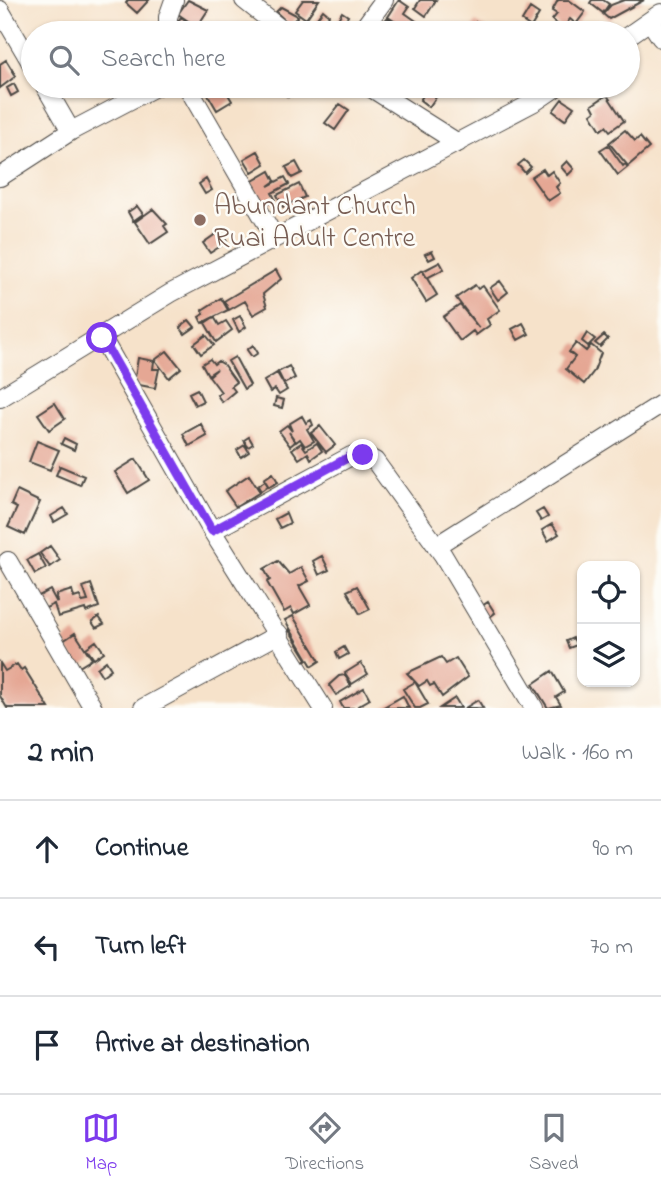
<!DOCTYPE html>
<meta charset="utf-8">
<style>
:root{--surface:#fff;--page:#f6f6f7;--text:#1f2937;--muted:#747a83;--line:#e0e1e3;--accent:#7c3aed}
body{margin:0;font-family:"Indie Flower",sans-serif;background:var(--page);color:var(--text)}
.controls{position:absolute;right:21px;bottom:21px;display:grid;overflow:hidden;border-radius:14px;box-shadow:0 2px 5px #0004}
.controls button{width:63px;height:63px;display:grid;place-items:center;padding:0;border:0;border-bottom:2px solid var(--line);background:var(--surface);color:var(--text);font:35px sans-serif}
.stop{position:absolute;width:21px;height:21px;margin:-16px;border:5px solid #7c3aed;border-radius:50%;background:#fff}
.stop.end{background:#7c3aed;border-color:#fff;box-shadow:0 2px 7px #0008}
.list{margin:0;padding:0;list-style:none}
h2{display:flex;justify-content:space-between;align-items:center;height:91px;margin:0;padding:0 28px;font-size:30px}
h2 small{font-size:23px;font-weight:400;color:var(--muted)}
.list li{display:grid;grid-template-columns:46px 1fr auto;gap:21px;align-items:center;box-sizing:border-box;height:98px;padding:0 28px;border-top:2px solid var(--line)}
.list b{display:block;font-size:26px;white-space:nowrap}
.list em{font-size:23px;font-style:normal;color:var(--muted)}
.icon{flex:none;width:38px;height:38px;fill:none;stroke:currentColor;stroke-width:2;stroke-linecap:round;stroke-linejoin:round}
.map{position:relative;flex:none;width:661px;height:708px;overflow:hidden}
.search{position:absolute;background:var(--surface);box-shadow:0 2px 5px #0004;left:21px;right:21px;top:21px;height:77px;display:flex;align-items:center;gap:18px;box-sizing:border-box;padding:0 24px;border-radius:38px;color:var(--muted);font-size:26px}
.sheet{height:385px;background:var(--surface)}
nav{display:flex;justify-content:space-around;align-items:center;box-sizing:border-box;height:98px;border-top:2px solid var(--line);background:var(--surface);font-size:19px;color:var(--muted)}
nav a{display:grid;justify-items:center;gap:4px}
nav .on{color:var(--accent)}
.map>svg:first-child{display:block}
.building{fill:#e5a794}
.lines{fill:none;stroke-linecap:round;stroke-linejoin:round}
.minor-casing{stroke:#494643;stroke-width:20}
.minor{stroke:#fff;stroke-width:18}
.route{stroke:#7c3aed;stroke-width:9}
.education-dot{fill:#8d6e63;stroke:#fdfcf7;stroke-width:2.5}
.labels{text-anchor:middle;stroke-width:5;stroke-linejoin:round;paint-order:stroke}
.education-label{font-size:28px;fill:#785e54;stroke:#fdfcf7;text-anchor:start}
</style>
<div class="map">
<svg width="661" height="708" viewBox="0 0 661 708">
<rect width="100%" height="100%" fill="#fdfcf7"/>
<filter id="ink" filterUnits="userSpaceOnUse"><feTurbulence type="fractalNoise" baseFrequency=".0143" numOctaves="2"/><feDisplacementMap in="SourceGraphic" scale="14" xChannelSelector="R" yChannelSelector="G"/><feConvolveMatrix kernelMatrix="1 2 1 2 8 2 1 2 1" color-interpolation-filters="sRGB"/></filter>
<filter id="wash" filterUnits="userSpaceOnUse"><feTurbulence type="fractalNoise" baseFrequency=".00686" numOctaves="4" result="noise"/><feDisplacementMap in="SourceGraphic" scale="28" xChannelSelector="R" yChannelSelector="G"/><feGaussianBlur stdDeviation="1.57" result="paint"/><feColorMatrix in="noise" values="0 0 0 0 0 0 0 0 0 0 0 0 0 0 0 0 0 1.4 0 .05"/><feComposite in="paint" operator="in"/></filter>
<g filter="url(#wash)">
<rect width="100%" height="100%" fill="#f6e2ca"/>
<g id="blocks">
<path class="building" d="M128,0H149L137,13L126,3Z
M188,0L208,10L197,27L178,14Z
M303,0H319L306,19L295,11Z
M399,0L409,7L405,13L419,23L413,33L388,17Z
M420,0H436L426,16L415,8Z
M558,0H569L585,12L576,24L570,19L563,29L552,20L557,14L552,11Z
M592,0H603L609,4L603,13L590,3Z
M624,0H644L609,19L603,14L611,5Z
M281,7L298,16L290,25L276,12Z
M530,8L539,14L531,27L522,21Z
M323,10L329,15L322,26L315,21Z
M342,12L348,16L343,23L338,19Z
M181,17L192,25L188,31L177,23Z
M387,18L396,24L389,33H375Z
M476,22L490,31L488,33H470Z
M344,23L351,28L347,33H336Z
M63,26L67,33H51Z
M6,60L16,76L0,88V64Z
M14,84L18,92L11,96L7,88Z
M203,86H223L232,101L217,110Z
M279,86H296L288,97L277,88Z
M430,86L443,87L429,107L420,100Z
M607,95L624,121L610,131L606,126L601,130L591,114L595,111L592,105Z
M562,99L574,107L565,120L553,111Z
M340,104L349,110L335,130L325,123Z
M625,130L635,141L640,137L649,148L628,166L609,143Z
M608,145L623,166L625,164L628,167L618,175L600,150Z
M258,151L265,164L252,172L244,159Z
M524,160L531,167L525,173L518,165Z
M567,161L574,169L568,175L561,167Z
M296,162L302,173L292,178L286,167Z
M543,169L547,175L552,171L560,183L556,187L560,193L548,201L531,177Z
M270,171L275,181L268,186L285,177L289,184L272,193L275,199L265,205L251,182Z
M206,179L212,190L205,194L199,184Z
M299,184L305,197L283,207L277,195Z
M137,206L143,214L133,221L128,212Z
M153,209L167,224L164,226L168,232L150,244L135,222Z
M220,231L227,242L210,253L203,243Z
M432,251L435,257L429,260L425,254Z
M440,262L444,269L427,278L423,271Z
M276,270L281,279L263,294L267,307L253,315L245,301L229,310L224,301Z
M422,270L437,295L426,302L411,278Z
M500,281L508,292L498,300L490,288Z
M475,285L478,289L483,286L500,310L487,319L490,325L476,335L473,331L460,341L443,317L460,305L479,328L456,298Z
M221,298L228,310L202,323L199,317L204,314L202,310Z
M240,316L246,327L239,332L233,320Z
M214,317L219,325L226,321L232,330L216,342L205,323Z
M189,320L195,327L185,334L180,327Z
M523,323L529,334L518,340L512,329Z
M587,333L595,339L588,346L582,341Z
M206,335L214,345L201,354L194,344Z
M604,335L608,339L600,347L595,343Z
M576,343L586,351L591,345L601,353L594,371L584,384L566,369L575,357L569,352Z
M253,345L258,353L252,357L247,350Z
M167,351L181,368L169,378L155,360Z
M235,357L250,385L244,389L228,361Z
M138,358L154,361L153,369H159L155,388L134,384Z
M210,359L214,364L218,361L223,364L236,382L231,386L235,391L222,402L217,395L221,392L209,376L217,369L208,375L202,364Z
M289,366L295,378L284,384L278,372Z
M277,373L287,390L279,395L275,389L270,392L264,381Z
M197,389L203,401L195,405L189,393Z
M276,398L284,400L282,408L274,406Z
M55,403L65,419L49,430L38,414Z
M302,416L306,423L311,420L313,425L307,429L314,441L305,446L300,439L296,442L289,432L295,442L290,446L279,431L287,425L292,431L289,424Z
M201,424L207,436L189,446L183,434Z
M320,426L335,445L326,452L311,433Z
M249,437L253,444L248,447L244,440Z
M64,438L76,444L74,450L61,444Z
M37,441L59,450L50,470L29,462Z
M301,443L306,450L317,443L322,451L311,459L308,453L299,459L292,449Z
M245,445L249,452L241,457L237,450Z
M136,459L149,480L128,493L115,472Z
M60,466L84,476L80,485L56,475Z
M273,473L278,482L269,487L264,479Z
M249,475L260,492L236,507L225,491Z
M265,481L268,486L261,491L258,486Z
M17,491L40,502L25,535L8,527L17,508L11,505Z
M64,508L68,514L54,522L51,516Z
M543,509L548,517L541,521L536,513Z
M286,513L290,523L280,528L275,519Z
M552,524L559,534L548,541L542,530Z
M50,546L60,560L50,567L40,553Z
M38,554L46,568L35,574L27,560Z
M322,556L329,570L319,575L313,561Z
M278,561L289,574L301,567L309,581L299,586L310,605L294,614L291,608L284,612L267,582L270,580L264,569Z
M91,584L99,607L86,612L85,609L58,617L54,604L42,610L35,598L50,590L57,603L56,595L72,590L74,598L80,596L82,602L88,601L83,587Z
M357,586L370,609L360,614L347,591Z
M488,602L495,613L487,619L479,608Z
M293,616L320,661L312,666L285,620Z
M99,617L104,624L96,628L92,622Z
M289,630L307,659L302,663L284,634Z
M75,633L92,659L79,667L63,641Z
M573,638L577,645L569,648L566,641Z
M96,641L104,652L94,659L86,648Z
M344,647L348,654L339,659L336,652Z
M441,657L446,664L456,658L468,677L442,697L434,684L430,686L427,681L419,686L407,673Z
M106,661L111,669L102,676L97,668Z
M0,663L5,671L17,664L21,670L24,668L49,708H7L0,696Z
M361,663L368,674L352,684L345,673Z
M552,671L564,692L556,697L561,705L548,708L533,684Z
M345,675L351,686L336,695L329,685L339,676Z
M415,682L428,704L420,708H415L403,689Z
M364,688L370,699L358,706L359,708H343L340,702Z
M403,696L409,708H382Z
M455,698L461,708H440Z
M478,700L483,708H465Z"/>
</g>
</g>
<g filter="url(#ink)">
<use href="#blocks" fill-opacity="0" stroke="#494643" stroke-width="2"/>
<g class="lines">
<g class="minor-casing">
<path id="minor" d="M244,0L286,33
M0,10L33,66
M650,21L661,38
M168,33V17L174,0
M360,33L384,0
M628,36L661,13
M45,86L71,131
M187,86L275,238
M368,86L458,143
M0,177L71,131L157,86
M102,338L212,531L323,708
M0,398L171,293L536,101L558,86
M212,531L351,456L363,455L375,461L443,555L534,708
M436,546L661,404
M8,561L93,708
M143,708L279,634"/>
</g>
<use href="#minor" class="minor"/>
</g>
</g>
<g class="lines" filter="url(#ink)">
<path class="route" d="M102,338L212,531L351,456L363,455"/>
</g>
<circle class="education-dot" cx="200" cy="220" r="7"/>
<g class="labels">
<g class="education-label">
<text x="214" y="214">Abundant Church<tspan x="214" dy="32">Ruai Adult Centre</tspan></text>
</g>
</g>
</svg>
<div class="controls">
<button><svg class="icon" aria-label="locate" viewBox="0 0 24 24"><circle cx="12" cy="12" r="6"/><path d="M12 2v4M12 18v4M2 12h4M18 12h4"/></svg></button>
<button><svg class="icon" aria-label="layers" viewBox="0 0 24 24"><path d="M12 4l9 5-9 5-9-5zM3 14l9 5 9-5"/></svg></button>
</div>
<div class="stop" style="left:102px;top:338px"></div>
<div class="stop end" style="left:363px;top:455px"></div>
<div class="search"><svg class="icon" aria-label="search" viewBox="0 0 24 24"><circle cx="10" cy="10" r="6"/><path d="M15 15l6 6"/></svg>Search here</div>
</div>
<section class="sheet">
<h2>2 min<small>Walk · 160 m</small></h2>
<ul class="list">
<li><svg class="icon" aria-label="ahead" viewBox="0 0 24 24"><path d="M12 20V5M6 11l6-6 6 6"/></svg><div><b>Continue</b></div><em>90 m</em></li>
<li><svg class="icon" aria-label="left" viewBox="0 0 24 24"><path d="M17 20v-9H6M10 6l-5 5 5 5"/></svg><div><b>Turn left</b></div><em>70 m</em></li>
<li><svg class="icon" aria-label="arrive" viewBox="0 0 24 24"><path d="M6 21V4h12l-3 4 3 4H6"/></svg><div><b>Arrive at destination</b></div></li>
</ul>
</section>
<nav>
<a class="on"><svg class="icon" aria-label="map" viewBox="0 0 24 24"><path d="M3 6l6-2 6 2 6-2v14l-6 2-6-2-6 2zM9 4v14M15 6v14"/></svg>Map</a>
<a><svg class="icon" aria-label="directions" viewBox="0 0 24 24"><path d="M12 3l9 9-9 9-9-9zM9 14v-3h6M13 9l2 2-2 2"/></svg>Directions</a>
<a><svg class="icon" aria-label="saved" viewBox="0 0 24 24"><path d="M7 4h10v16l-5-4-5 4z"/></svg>Saved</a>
</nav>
